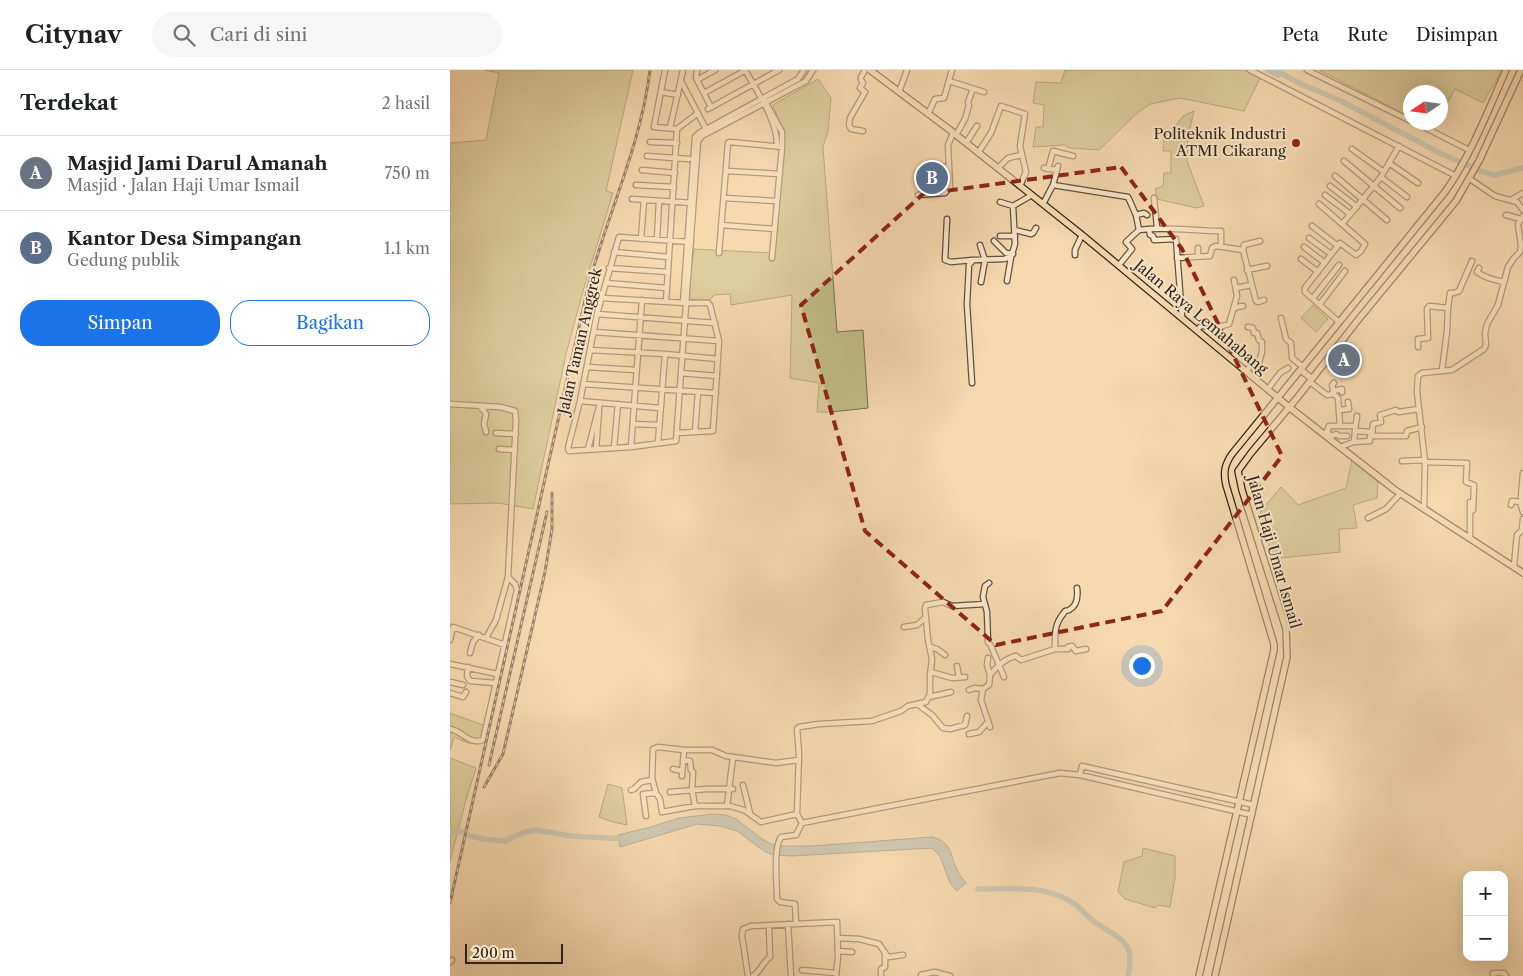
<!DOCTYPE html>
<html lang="id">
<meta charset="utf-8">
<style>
:root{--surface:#fff;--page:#f6f6f6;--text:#202124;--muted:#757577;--line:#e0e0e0;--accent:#1a73e8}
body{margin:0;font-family:"Libre Caslon Text",serif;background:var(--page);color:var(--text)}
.controls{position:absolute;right:15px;bottom:15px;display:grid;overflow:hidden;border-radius:10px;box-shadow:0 5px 20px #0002}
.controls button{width:45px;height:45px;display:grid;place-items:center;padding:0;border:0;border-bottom:1px solid var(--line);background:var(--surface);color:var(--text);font:25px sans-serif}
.compass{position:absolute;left:953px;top:15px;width:45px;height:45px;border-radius:50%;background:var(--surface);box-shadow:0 5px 20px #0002;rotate:257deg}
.scale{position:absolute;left:15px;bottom:12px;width:98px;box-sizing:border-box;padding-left:5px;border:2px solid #342317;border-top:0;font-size:14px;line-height:18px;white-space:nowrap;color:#342317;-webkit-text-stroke:4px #f9e6cb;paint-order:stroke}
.you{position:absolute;left:691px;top:595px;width:18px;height:18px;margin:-12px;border:4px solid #fff;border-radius:50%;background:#1a73e8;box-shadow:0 0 0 8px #1a73e833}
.badge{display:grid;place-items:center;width:32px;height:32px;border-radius:50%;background:var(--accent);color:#fff;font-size:16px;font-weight:700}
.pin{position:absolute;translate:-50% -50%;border:2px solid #fff;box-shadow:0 1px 5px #0006}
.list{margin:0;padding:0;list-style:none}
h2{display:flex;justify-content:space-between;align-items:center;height:65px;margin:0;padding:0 20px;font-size:21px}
h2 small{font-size:16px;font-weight:400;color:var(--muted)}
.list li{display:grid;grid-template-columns:32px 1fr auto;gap:15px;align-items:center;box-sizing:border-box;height:75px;padding:0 20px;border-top:1px solid var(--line)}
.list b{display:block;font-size:19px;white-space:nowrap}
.list p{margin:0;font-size:16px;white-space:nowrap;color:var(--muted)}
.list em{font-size:16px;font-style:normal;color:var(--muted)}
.actions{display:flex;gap:10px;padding:15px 20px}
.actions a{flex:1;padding:11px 0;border:1px solid var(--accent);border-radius:20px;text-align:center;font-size:18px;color:var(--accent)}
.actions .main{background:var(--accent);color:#fff}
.icon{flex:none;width:28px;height:28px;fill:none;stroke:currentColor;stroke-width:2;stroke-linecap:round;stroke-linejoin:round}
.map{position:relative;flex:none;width:1073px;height:906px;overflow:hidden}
header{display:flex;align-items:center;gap:30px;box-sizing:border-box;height:70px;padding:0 25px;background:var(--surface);border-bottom:1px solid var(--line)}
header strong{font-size:24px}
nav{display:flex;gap:28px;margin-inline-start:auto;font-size:18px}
.search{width:350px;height:45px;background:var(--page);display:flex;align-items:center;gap:12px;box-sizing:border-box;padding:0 18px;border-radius:28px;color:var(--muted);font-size:19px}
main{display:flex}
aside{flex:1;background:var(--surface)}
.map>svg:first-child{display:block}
.green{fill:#c2be87;stroke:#7b704f}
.water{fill:#a3b7b7;stroke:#777c77}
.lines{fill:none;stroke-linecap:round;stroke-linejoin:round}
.river{stroke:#a3b7b7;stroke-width:5.5}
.minor-casing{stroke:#64503d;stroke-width:7}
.major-casing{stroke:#342317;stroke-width:8}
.minor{stroke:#f9e6cb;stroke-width:4.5}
.major{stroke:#f6d9af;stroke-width:5.5}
.rail-casing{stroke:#342317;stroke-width:3}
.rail{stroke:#f9e6cb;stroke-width:1;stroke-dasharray:4;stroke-linecap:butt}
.marked{fill:none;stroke:#8f2418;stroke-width:4;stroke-dasharray:10 6;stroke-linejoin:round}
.poi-dot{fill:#8f2418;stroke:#f9e6cb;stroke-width:2}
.labels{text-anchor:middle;stroke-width:4;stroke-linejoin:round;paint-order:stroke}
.poi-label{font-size:15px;fill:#342317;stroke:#f9e6cb;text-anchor:end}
.street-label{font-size:15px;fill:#342317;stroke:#f9e6cb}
</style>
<header>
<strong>Citynav</strong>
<div class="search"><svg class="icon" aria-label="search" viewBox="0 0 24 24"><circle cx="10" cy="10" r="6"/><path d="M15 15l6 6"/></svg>Cari di sini</div>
<nav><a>Peta</a><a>Rute</a><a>Disimpan</a></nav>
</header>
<main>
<aside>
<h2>Terdekat<small>2 hasil</small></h2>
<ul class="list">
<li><span class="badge" style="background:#6b7280">A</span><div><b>Masjid Jami Darul Amanah</b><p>Masjid · Jalan Haji Umar Ismail</p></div><em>750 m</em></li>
<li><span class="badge" style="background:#5c6f8a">B</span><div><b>Kantor Desa Simpangan</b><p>Gedung publik</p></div><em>1.1 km</em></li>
</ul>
<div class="actions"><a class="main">Simpan</a><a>Bagikan</a></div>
</aside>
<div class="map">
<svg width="1073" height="906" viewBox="0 0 1073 906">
<rect width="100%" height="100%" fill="#f6d9af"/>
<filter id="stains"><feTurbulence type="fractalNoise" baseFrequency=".004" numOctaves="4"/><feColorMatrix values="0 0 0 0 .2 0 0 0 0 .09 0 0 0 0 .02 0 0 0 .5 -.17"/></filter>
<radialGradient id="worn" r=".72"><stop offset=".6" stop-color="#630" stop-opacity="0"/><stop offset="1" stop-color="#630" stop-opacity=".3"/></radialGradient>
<path class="green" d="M35,0H183L156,121L163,123L135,214L116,284L83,439L48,433L0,434V73L36,70L49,3Z
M615,0H795L810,8L794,41L730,28L700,34L686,44L649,80L620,78L614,75L583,77L586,57H593L594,35L583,33L586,12L611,13Z
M869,0H1052L1033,33L1005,19L991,44V22H961L960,47Z
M368,9L381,28L378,61L373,77L387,262L413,260L418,338L381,342H367L369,313L340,308L342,225L281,235L280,224L264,225L260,230L237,229L244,179L324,183L335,68L323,35Z
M744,41L738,66L737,91L754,136L746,138L707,129L705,119L713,116L714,103H721V81H713L714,68L720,63L733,46Z
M863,235L878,249L866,262L851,248Z
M902,390L928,412L927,428L903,435L907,458L889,459L890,482L821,489L817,462L810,442L831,417L848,435L896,418Z
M0,643L33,655L31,672L18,673L4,667L0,681Z
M0,688L26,698L16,730L0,791Z
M158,714L172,718L177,755L163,752L149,747Z
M693,778L725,786V808L720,837L708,835L705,838L675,829L668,822L674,792L692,786Z"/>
<path class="water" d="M263,744L276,745L286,749L312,769L321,774L334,776H362L482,767C502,772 500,784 507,800C509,805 513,809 516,813L507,821L500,813L490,786L482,778L342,786L323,785L314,781L287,761L270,756L247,754L170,777L168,765L201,757L229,748Z"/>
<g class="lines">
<path class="river" d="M818,0L828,5
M825,0L851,14L891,31L992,84L1030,101L1045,105L1073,98
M0,761L12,762
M20,766L34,769L55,771L74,762L87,760L121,766L176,769
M528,819C560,819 598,814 626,835C633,840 638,848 646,853C671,870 686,871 678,906"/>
<g class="minor-casing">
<path id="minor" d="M215,0L204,57L227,59
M247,0L246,8L261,37
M295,0C307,21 328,52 327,76
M800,0L1006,106
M857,0L961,51
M411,7L415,0
M247,10L265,0
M411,10L413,13L410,18L415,22L400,48L399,55L401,59L413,61
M231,11L256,59
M499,11L534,22
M211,22L228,25
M449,22L457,0
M254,23L296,0
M315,31L332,62V77
M258,39L329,0
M478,44L485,29L494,28L502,0
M964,52L1019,80
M220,58L233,0
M506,65L515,49L519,35L518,32L523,19
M200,72L227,73
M516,73L527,56
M902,79L934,102
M528,83L541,63L551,36L575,44L570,76L576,102L570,116
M197,86L239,89
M894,91L950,138
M939,93L968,113
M486,97H499
M548,98L558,88L571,85
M594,98L607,100
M598,99L603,81L623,86
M192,100L225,103
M276,101L330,104
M885,106L937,150
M931,107L957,127
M1020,109L1045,126L1067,132L1073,140
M186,115L224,117
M603,115L678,127L686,145L689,160C716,156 743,161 771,161V177
M880,116L907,137
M468,125L495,123L500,117L498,75L503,63
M875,125L900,144
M274,128L327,131
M704,128L707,157
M182,129L243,133
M1061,130L1073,123
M550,132L563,136
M593,134L603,115L608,96
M869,134L915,174L911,181L906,185L890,173L855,218V222L889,252
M686,145L694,143L697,145
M1056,145L1071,149
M497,149L495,190L501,192L522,190
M893,153L931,107L949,76
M271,155L325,159
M862,156L888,176
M699,159L700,165L703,166L704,170L726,169L732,247
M565,160L581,164L583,163L586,158
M550,166H565
M859,168L881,184
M191,169L194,130
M207,170L209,131
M544,171L556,183L563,184
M810,171L794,175L793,180L806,231L808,232L814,230
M241,172L169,167L147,244L130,331L118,378L119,381L181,377L226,371L248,71L252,66L356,11L363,0
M530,175L535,190L531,212
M854,177L875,193
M164,182L219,187
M269,183L278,73L280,72L332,77L322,188
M625,185V180L632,165
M748,186V178
M727,188L760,186L762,178L766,176L793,180
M851,189L868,202
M669,195L682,179L676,172L689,160
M159,198L218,202
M1029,198L1027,202C1035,208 1044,210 1054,212
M797,200L817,196
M557,211L561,187
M156,213L217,218
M786,218L801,215
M152,228L236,233H258L260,235L269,271L263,361L227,363
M863,228L889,195
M216,232L227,59L248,43
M233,233L245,67L249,63L348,9L354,0
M870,234L895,201
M784,239L787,237L793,236
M147,244L265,253
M831,248L836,269L841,273L842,288L853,297
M747,260L751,256H772L779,254L787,226L784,210
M144,262L269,271
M968,277V269L978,268L977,239L979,236L998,238
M140,280L215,284L268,289
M137,297L186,300
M797,301L802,293H809L812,282V272L809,270L807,263H804L803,258L798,257
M992,301L997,261L998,238L1000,223H1004L1009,221L1022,191
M231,303L267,306
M860,312L877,325L884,324L888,328L890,356H879L876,366
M522,313L517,234L519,195L523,190L554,189L561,187L565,174L563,136L582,125
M133,314L266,323
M818,319L830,303L838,298
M883,321L892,319V322
M884,324L882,315L884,313
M130,331L210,338
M0,334L50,337L65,341L66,350L58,507L65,514L67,520L33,670C18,675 13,661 0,659
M30,336L36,344L34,354L36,362
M969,339L948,342L946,340L930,345L931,352L923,354L922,366H956L957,361L972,357
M889,340L899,339L898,332
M183,354L209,355
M890,356H905
M905,361L907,346
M245,362L248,322
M876,362L882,366L886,364L889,366H897
M46,363L66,364
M904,372L905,361L922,362
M208,373L215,284
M181,377L192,230
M890,377L904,372L920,371V366H922
M164,378L168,334
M49,379L65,380
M138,379L150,333
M146,379L149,340
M952,391L975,390
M975,392L1017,393L1016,412L1024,415L1023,440L1021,441
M1073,403L1071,427L1073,435
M1061,435L1062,431L1070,432L1073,442
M974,439L975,392L967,322L968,306L972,303L1002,300L1034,279L1036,275L1035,263L1037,254L1048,235L1058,197L1064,188L1070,182L1071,176L1068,154L1073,146
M918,448L936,439L950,424
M1020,468V432
M1064,496L1067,465L1072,460L1073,449
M539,513L535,516L533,527L537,542L538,572L541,576L554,607
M454,557L467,555L476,547
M36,568L46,550L58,507
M0,570L3,557L55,575
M480,577L487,579L495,585
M605,579H618V577L622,576L626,581L636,579
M20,583L23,572L29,565
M538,588L537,595L540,605
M0,594L47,604
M507,596L509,607
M18,597L17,606L20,611L45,613
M481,602L502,608L515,607
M0,612L13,615
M519,620L525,618L533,619
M0,623L13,627L16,622
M479,627L501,622
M467,634L482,645L493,658L500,659L515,655L517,646
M540,657L531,630L533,619L539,615L540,605C546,597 556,588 566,586L571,590L605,579C605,565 604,555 613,544C616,539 614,542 619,540C627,536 628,526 627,518
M519,664L529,662L538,652
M233,690L240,691L241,700L243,702L242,720L245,736
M223,699L232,701
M630,705L632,696L804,735
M232,706L234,680
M293,715L300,743
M181,720L184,719L191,712L202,710
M220,722L256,719H283
M277,736L283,687
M347,744L311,752L294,740L280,736H245L212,742L210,729L206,723L202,708L203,679L208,677L234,680H262L276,686L326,693L348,690
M196,746L193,724L206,723
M352,753L610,703L630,705L802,745
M338,854L341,906
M388,868L409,869L429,874L438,887L453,885
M388,881L402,882
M0,892L2,890
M352,900L386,903
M298,906L292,866L293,859L301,856L346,854
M303,906C311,901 312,893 320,887L319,856
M386,906L388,887L387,852L346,854L345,834L330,832L327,829C327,814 323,778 331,767L346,765L352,753L347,744L349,683L347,659L349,657L369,654L422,651L451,641L458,636L476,632L480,624V606L482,589L478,570L475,539L476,535L493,532L502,536L535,534
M431,906V899L435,897V885
M471,906V905L484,902L500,906
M1043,906V903H1054L1056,906"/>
</g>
<g class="major-casing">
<path id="major" d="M420,0L500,60L632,165L839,337L945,420L1073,503
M851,300L862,309
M749,906L824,580V574L776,415C773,402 775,394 782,384L995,122C1021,85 1038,41 1056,0
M765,906L837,587L836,559L792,420L788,401L801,383L847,328L908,250L1006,131L1029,91L1071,0"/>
</g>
<use href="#minor" class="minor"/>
<use href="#major" class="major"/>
<g class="rail-casing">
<path id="rail" d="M39,695L97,442
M34,717L53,684L95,502L102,459V423
M0,833L137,221C156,147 191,76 200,0"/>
</g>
<use href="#rail" class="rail"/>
</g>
<path d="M0 0H1073V906H0ZM671,97L732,179L832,386L712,541L546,575L415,461L351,235L473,124Z" fill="#f6d9af" fill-opacity=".55" fill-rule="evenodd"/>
<path class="marked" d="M671,97L732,179L832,386L712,541L546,575L415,461L351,235L473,124Z"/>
<circle class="poi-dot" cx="846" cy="73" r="5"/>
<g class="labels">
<g class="poi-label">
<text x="836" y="69">Politeknik Industri<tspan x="836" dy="17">ATMI Cikarang</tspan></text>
</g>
<g class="street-label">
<text transform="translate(751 247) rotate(40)" y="5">Jalan Raya Lemahabang</text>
<text transform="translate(130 271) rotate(-77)" y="5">Jalan Taman Anggrek</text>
<text transform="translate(824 482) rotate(74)" y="5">Jalan Haji Umar Ismail</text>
</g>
</g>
<rect width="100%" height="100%" filter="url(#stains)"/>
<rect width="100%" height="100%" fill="url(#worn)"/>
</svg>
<div class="controls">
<button>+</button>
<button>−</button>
</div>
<svg class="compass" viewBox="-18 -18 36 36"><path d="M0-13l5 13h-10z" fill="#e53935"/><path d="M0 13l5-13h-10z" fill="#757577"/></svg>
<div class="scale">200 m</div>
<div class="you"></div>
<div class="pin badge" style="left:894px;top:290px;background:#6b7280">A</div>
<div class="pin badge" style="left:482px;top:108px;background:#5c6f8a">B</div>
</div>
</main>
